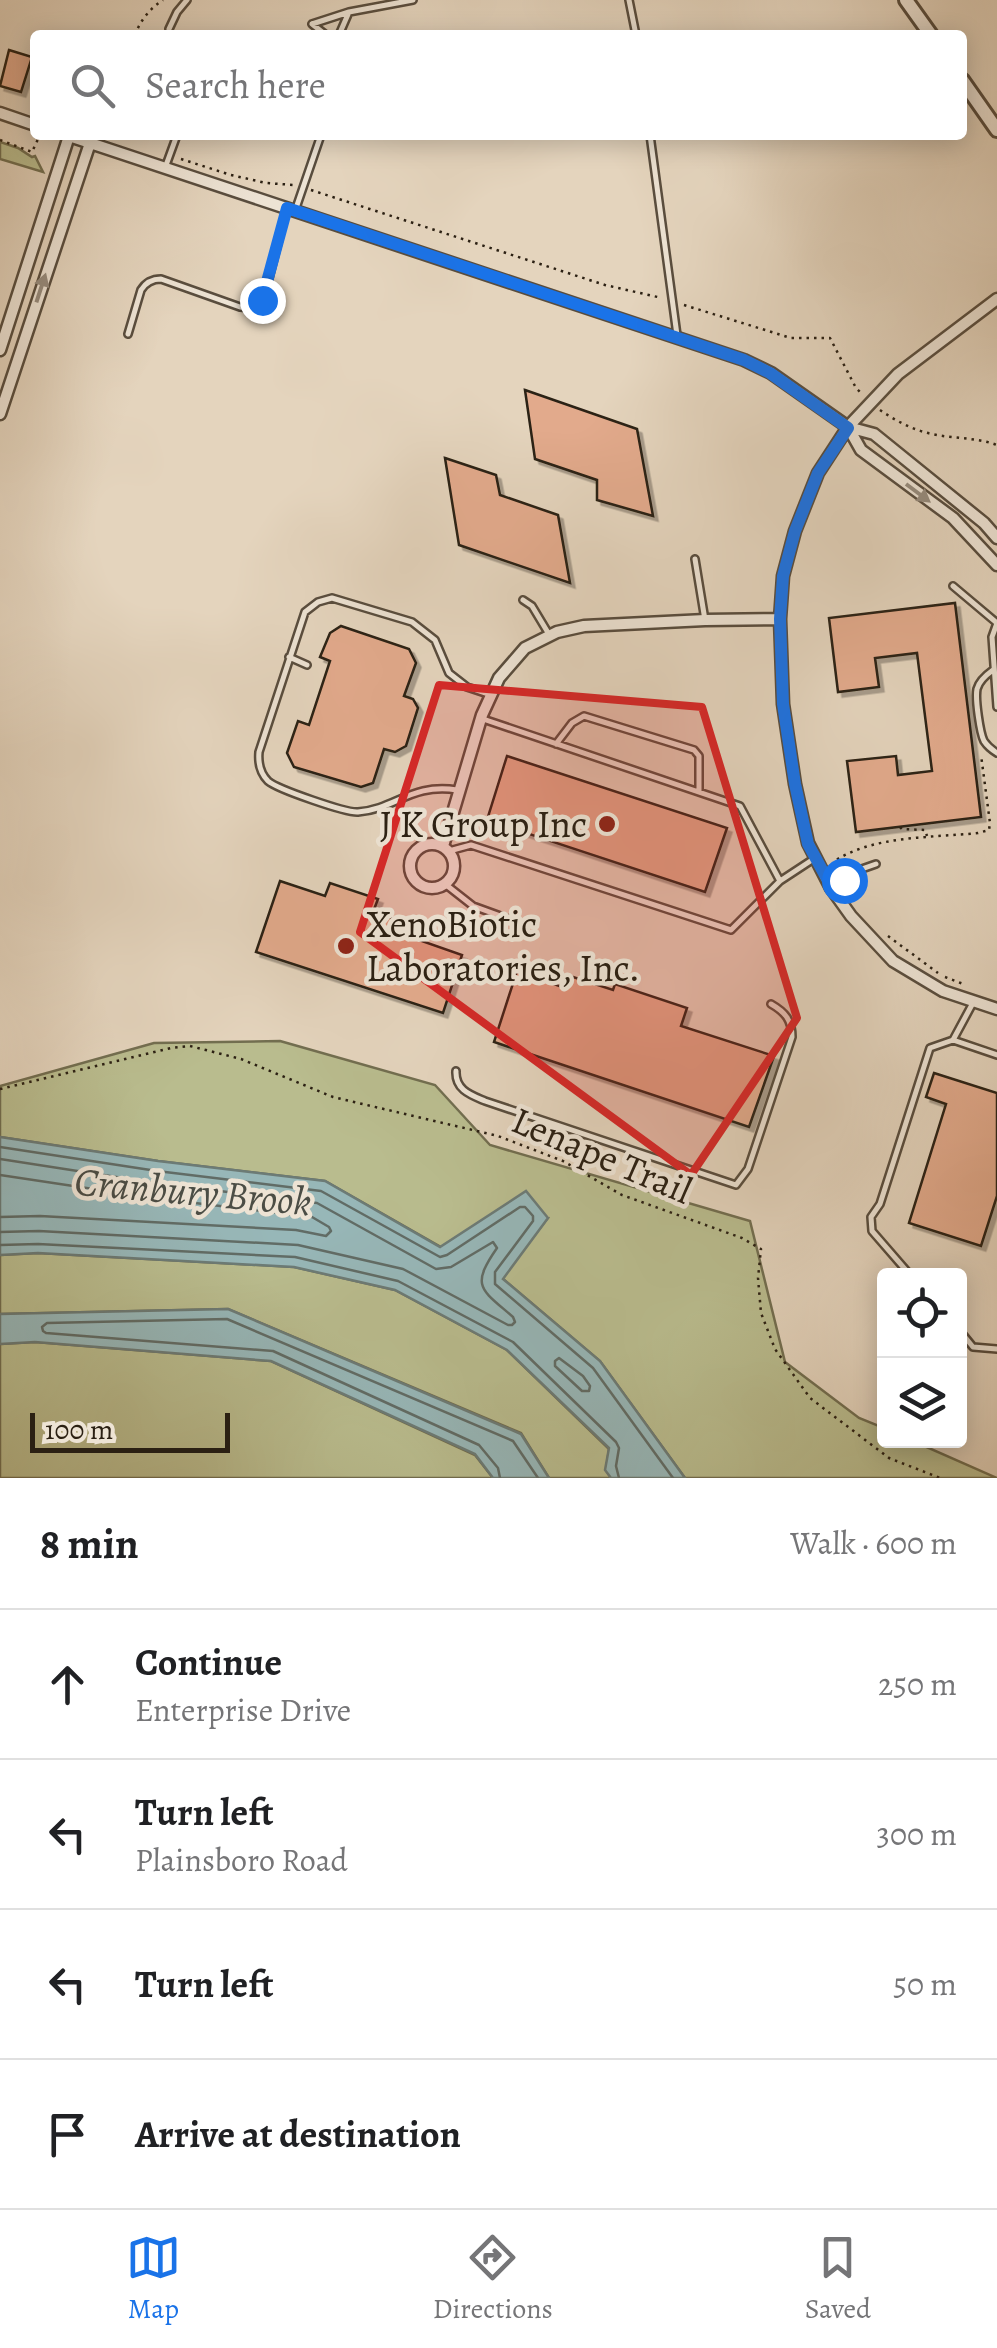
<!DOCTYPE html>
<meta charset="utf-8">
<style>
:root{--surface:#fff;--page:#f6f6f6;--text:#202124;--muted:#757577;--line:#e0e0e0;--accent:#1a73e8}
body{margin:0;font-family:Alegreya,serif;background:var(--page);color:var(--text)}
.controls{position:absolute;right:30px;bottom:30px;display:grid;overflow:hidden;border-radius:10px;box-shadow:0 5px 25px #0003}
.controls button{width:90px;height:90px;display:grid;place-items:center;padding:0;border:0;border-bottom:2px solid var(--line);background:var(--surface);color:var(--text);font:50px sans-serif}
.scale{position:absolute;left:30px;bottom:25px;width:200px;box-sizing:border-box;padding-left:10px;border:5px solid #2b2013;border-top:0;font-size:28px;line-height:35px;white-space:nowrap;color:#2b2013;-webkit-text-stroke:8px #ede3d4;paint-order:stroke}
.stop{position:absolute;width:30px;height:30px;margin:-22px;border:8px solid #1a73e8;border-radius:50%;background:#fff}
.stop.end{background:#1a73e8;border-color:#fff;box-shadow:0 2px 10px #0008}
.list{margin:0;padding:0;list-style:none}
h2{display:flex;justify-content:space-between;align-items:center;height:130px;margin:0;padding:0 40px;font-size:42px}
h2 small{font-size:32px;font-weight:400;color:var(--muted)}
.list li{display:grid;grid-template-columns:65px 1fr auto;gap:30px;align-items:center;box-sizing:border-box;height:150px;padding:0 40px;border-top:2px solid var(--line)}
.list b{display:block;font-size:38px;white-space:nowrap}
.list p{margin:0;font-size:32px;white-space:nowrap;color:var(--muted)}
.list em{font-size:32px;font-style:normal;color:var(--muted)}
.icon{flex:none;width:55px;height:55px;fill:none;stroke:currentColor;stroke-width:2;stroke-linecap:round;stroke-linejoin:round}
.map{position:relative;flex:none;width:997px;height:1478px;overflow:hidden}
.search{position:absolute;background:var(--surface);box-shadow:0 5px 25px #0003;left:30px;right:30px;top:30px;height:110px;display:flex;align-items:center;gap:25px;box-sizing:border-box;padding:0 35px;border-radius:10px;color:var(--muted);font-size:38px}
.sheet{height:730px;background:var(--surface)}
nav{display:flex;justify-content:space-around;align-items:center;box-sizing:border-box;height:140px;border-top:2px solid var(--line);background:var(--surface);font-size:28px;color:var(--muted)}
nav a{display:grid;justify-items:center;gap:5px}
nav .on{color:var(--accent)}
.map>svg:first-child{display:block}
.green{fill:#b9bc8e;stroke:#726e50;stroke-width:2.5}
.water{fill:#97b7b8;stroke:#6c7b76;stroke-width:2.5}
.lines{fill:none;stroke-linecap:round;stroke-linejoin:round}
.shore{stroke:#616c66;stroke-width:2.5}
.building{fill:#e2aa8c;stroke:#2b2013;stroke-width:2.5;filter:url(#shadow)}
.service-casing{stroke:#594d3e;stroke-width:10}
.minor-casing{stroke:#594d3e;stroke-width:15}
.tertiary-casing{stroke:#594d3e;stroke-width:18}
.path{stroke:#2b2013;stroke-width:2.5;stroke-dasharray:2.5 5;stroke-linecap:butt}
.service{stroke:#ede3d4;stroke-width:5}
.minor{stroke:#ede3d4;stroke-width:10}
.tertiary{stroke:#ede3d4;stroke-width:12}
.oneway{fill:#968b7d}
.route{stroke:#1a73e8;stroke-width:12}
.marked{fill:#d62828;fill-opacity:0.2;stroke:#d62828;stroke-width:8;stroke-linejoin:round}
.poi-dot{fill:#8f2418;stroke:#ede3d4;stroke-width:4}
.labels{text-anchor:middle;stroke-width:9;stroke-linejoin:round;paint-order:stroke}
.poi-label{font-size:38px;fill:#2b2013;stroke:#ede3d4;text-anchor:end}
.street-label{font-size:38px;fill:#2b2013;stroke:#ede3d4}
.water-label{font-size:40px;font-style:italic;fill:#4b4d45;stroke:#ede3d4}
</style>
<div class="map">
<svg width="997" height="1478" viewBox="0 0 997 1478">
<defs>
<filter id="shadow"><feDropShadow dx="4.5" dy="4.5" stdDeviation="0" flood-color="#0004"/></filter>
</defs>
<rect width="100%" height="100%" fill="#e4d4bd"/>
<filter id="stains"><feTurbulence type="fractalNoise" baseFrequency=".002" numOctaves="4"/><feColorMatrix values="0 0 0 0 .2 0 0 0 0 .09 0 0 0 0 .02 0 0 0 .5 -.17"/></filter>
<radialGradient id="worn" r=".72"><stop offset=".6" stop-color="#630" stop-opacity="0"/><stop offset="1" stop-color="#630" stop-opacity=".3"/></radialGradient>
<path class="green" d="M0,142L18,148L32,157L35,156L43,172L0,159Z
M280,1041L435,1085L490,1145L750,1221L785,1362L859,1418L884,1428V1440L913,1441L997,1478H685L600,1361L502,1278L547,1219L441,1247L325,1181L158,1161L0,1137V1086L154,1043Z
M38,1253L294,1267L395,1290L507,1350L609,1449L606,1470L611,1478H549L521,1433L228,1309L0,1314V1255Z
M35,1342L271,1361L475,1455L493,1478H0V1344Z"/>
<path class="water" d="M0,1137L158,1161L325,1181L440,1247L526,1191L548,1218L503,1279L600,1361L685,1478H611L605,1470L609,1448L507,1350L395,1290L294,1267L38,1253L0,1255Z
M228,1309L521,1434L549,1478H493L475,1454L271,1361L35,1342L0,1344V1314Z"/>
<g class="lines">
<path class="shore" d="M0,1147L157,1171L321,1191L440,1257L447,1255L520,1207H525L533,1216V1221L495,1272V1284L593,1368L673,1478
M0,1159L155,1183L317,1203L436,1269L451,1267L493,1242L497,1248C470,1287 481,1289 513,1317L515,1322L512,1325H508L403,1269L298,1245L39,1231L0,1232
M0,1175L153,1198L312,1217L329,1227L331,1231L326,1236L296,1230L40,1216L0,1217
M0,1245L38,1244L295,1257L398,1281L513,1342L616,1442L619,1448L616,1466L619,1478
M559,1358L583,1376L590,1386L589,1391H582L555,1366V1361Z
M500,1478L498,1468L479,1445L273,1351L46,1333L43,1331L42,1327L47,1323L227,1319L513,1441L538,1478"/>
</g>
<path class="building" d="M9,50L32,57L21,92L0,86Z
M525,390L637,429L653,516L597,500V480L535,459Z
M445,458L496,475L500,495L558,515L570,583L459,545Z
M955,603L981,817L856,832L847,761L896,756L898,775L932,771L917,653L875,658L879,687L838,692L829,618Z
M341,626L409,649L416,663L404,696L413,699L418,708L406,746L395,752L384,749L373,783L361,787L294,767L287,753L298,721L309,725L330,661L320,657L330,633Z
M507,756L727,828L705,892L487,820Z
M280,881L325,896L330,883L378,899L373,912L419,928L416,939L462,955L443,1013L256,952Z
M517,971L562,987L567,975L613,990L615,984L687,1008L681,1026L774,1056L749,1127L494,1042Z
M934,1073L997,1093V1196L981,1246L909,1223L946,1104L926,1097Z"/>
<g class="lines">
<g class="service-casing">
<path id="service" d="M629,0L636,35
M312,24L349,12L413,0
M312,24L326,35
M169,29L177,12L187,0
M339,35L349,12
M650,135L677,335
M165,168L177,135
M295,211L321,135
M128,334L141,290C146,282 152,279 161,279L240,307C253,308 259,306 265,294L286,211
M695,559L705,620
M953,586L997,623L992,637L997,707
M523,600L532,606L550,636
M289,657L307,665
M993,670C986,675 979,681 977,689C975,699 980,733 984,741C988,747 991,749 997,753
M556,744L572,723L584,716L694,750L699,756V792
M457,790C411,783 396,809 358,812C346,813 277,789 268,781C260,773 258,763 259,752L305,612L318,602L332,598L412,622L435,640L449,673L467,687L488,694
M449,851L471,845L731,930L780,881L740,806L483,719
M780,881L815,858
M445,884L473,906L506,918
M831,888L856,871L876,864
M953,1040L997,1055
M456,1071C455,1090 471,1095 485,1101L736,1185L748,1169L792,1037C792,1020 785,1012 771,1004
M911,1276L872,1231L871,1217L880,1204L930,1048L953,1040L974,1001
M960,1331L973,1347L997,1349"/>
</g>
<g class="minor-casing">
<path id="minor" d="M0,113L35,125
M66,135L744,360L771,373L848,427L874,434L984,523L997,538
M997,299L898,374L848,427L818,473L795,531L783,576L780,619L783,704L795,784L808,843L831,888L851,916L893,961L943,991L997,1009
M0,350L69,136
M0,414L90,143
M848,427L861,450L953,518L997,565
M410 866a22 22 0 1 1 44 0a22 22 0 1 1-44 0Z
M443,846L482,715L499,678L525,648L557,632L584,626L705,620L780,619"/>
</g>
<g class="tertiary-casing">
<path id="tertiary" d="M906,0L931,35
M962,80L997,130"/>
</g>
<path class="path" d="M135,35C140,21 150,8 163,0
M0,140L32,152L38,139
M181,159L231,175L266,183L294,185
M311,190L605,285L662,298
M684,305L791,338H830L856,388L863,395
M880,410C896,421 913,430 932,434C954,439 975,437 997,445
M900,827L902,829L925,830L927,836
M838,871L833,862C873,835 931,838 978,833L989,830L990,823L981,755
M888,936L938,973
M945,977L966,985
M0,1089L171,1048L190,1046L241,1059L333,1097L498,1136L563,1161L622,1195L742,1238L761,1249L758,1278L761,1313L775,1349L810,1398L889,1458L940,1478"/>
<use href="#service" class="service"/>
<use href="#minor" class="minor"/>
<use href="#tertiary" class="tertiary"/>
</g>
<defs><path id="oneway-solid" d="M-6-.8H1V-3.2L6.5 0L1 3.2V.8H-6Z" transform="scale(2.5)"/></defs>
<g class="oneway">
<use href="#oneway-solid" transform="translate(41 288) rotate(-72)"/>
<use href="#oneway-solid" transform="translate(918 493) rotate(37)"/>
</g>
<g class="lines">
<path class="route" d="M262,300L287,208L744,360L770,373L848,428L818,473L795,531L783,576L780,619L783,704L795,784L808,844L832,888L844,880"/>
</g>
<path class="marked" d="M439,685L702,707L797,1018L691,1175L360,932Z"/>
<g class="poi-dot">
<circle cx="607" cy="824" r="10"/>
<circle cx="346" cy="946" r="10"/>
</g>
<g class="labels">
<g class="poi-label">
<text x="587" y="837">J K Group Inc</text>
<text x="366" y="937" text-anchor="start">XenoBiotic<tspan x="366" dy="44">Laboratories, Inc.</tspan></text>
</g>
<g class="street-label">
<text transform="translate(602 1155) rotate(23)" y="13">Lenape Trail</text>
</g>
<g class="water-label">
<text transform="translate(193 1191) rotate(5)" y="14">Cranbury Brook</text>
</g>
</g>
<rect width="100%" height="100%" filter="url(#stains)"/>
<rect width="100%" height="100%" fill="url(#worn)"/>
</svg>
<div class="controls">
<button><svg class="icon" aria-label="locate" viewBox="0 0 24 24"><circle cx="12" cy="12" r="6"/><path d="M12 2v4M12 18v4M2 12h4M18 12h4"/></svg></button>
<button><svg class="icon" aria-label="layers" viewBox="0 0 24 24"><path d="M12 4l9 5-9 5-9-5zM3 14l9 5 9-5"/></svg></button>
</div>
<div class="scale">100 m</div>
<div class="stop" style="left:844px;top:880px"></div>
<div class="stop end" style="left:262px;top:300px"></div>
<div class="search"><svg class="icon" aria-label="search" viewBox="0 0 24 24"><circle cx="10" cy="10" r="6"/><path d="M15 15l6 6"/></svg>Search here</div>
</div>
<section class="sheet">
<h2>8 min<small>Walk · 600 m</small></h2>
<ul class="list">
<li><svg class="icon" aria-label="ahead" viewBox="0 0 24 24"><path d="M12 20V5M6 11l6-6 6 6"/></svg><div><b>Continue</b><p>Enterprise Drive</p></div><em>250 m</em></li>
<li><svg class="icon" aria-label="left" viewBox="0 0 24 24"><path d="M17 20v-9H6M10 6l-5 5 5 5"/></svg><div><b>Turn left</b><p>Plainsboro Road</p></div><em>300 m</em></li>
<li><svg class="icon" aria-label="left" viewBox="0 0 24 24"><path d="M17 20v-9H6M10 6l-5 5 5 5"/></svg><div><b>Turn left</b></div><em>50 m</em></li>
<li><svg class="icon" aria-label="arrive" viewBox="0 0 24 24"><path d="M6 21V4h12l-3 4 3 4H6"/></svg><div><b>Arrive at destination</b></div></li>
</ul>
</section>
<nav>
<a class="on"><svg class="icon" aria-label="map" viewBox="0 0 24 24"><path d="M3 6l6-2 6 2 6-2v14l-6 2-6-2-6 2zM9 4v14M15 6v14"/></svg>Map</a>
<a><svg class="icon" aria-label="directions" viewBox="0 0 24 24"><path d="M12 3l9 9-9 9-9-9zM9 14v-3h6M13 9l2 2-2 2"/></svg>Directions</a>
<a><svg class="icon" aria-label="saved" viewBox="0 0 24 24"><path d="M7 4h10v16l-5-4-5 4z"/></svg>Saved</a>
</nav>
